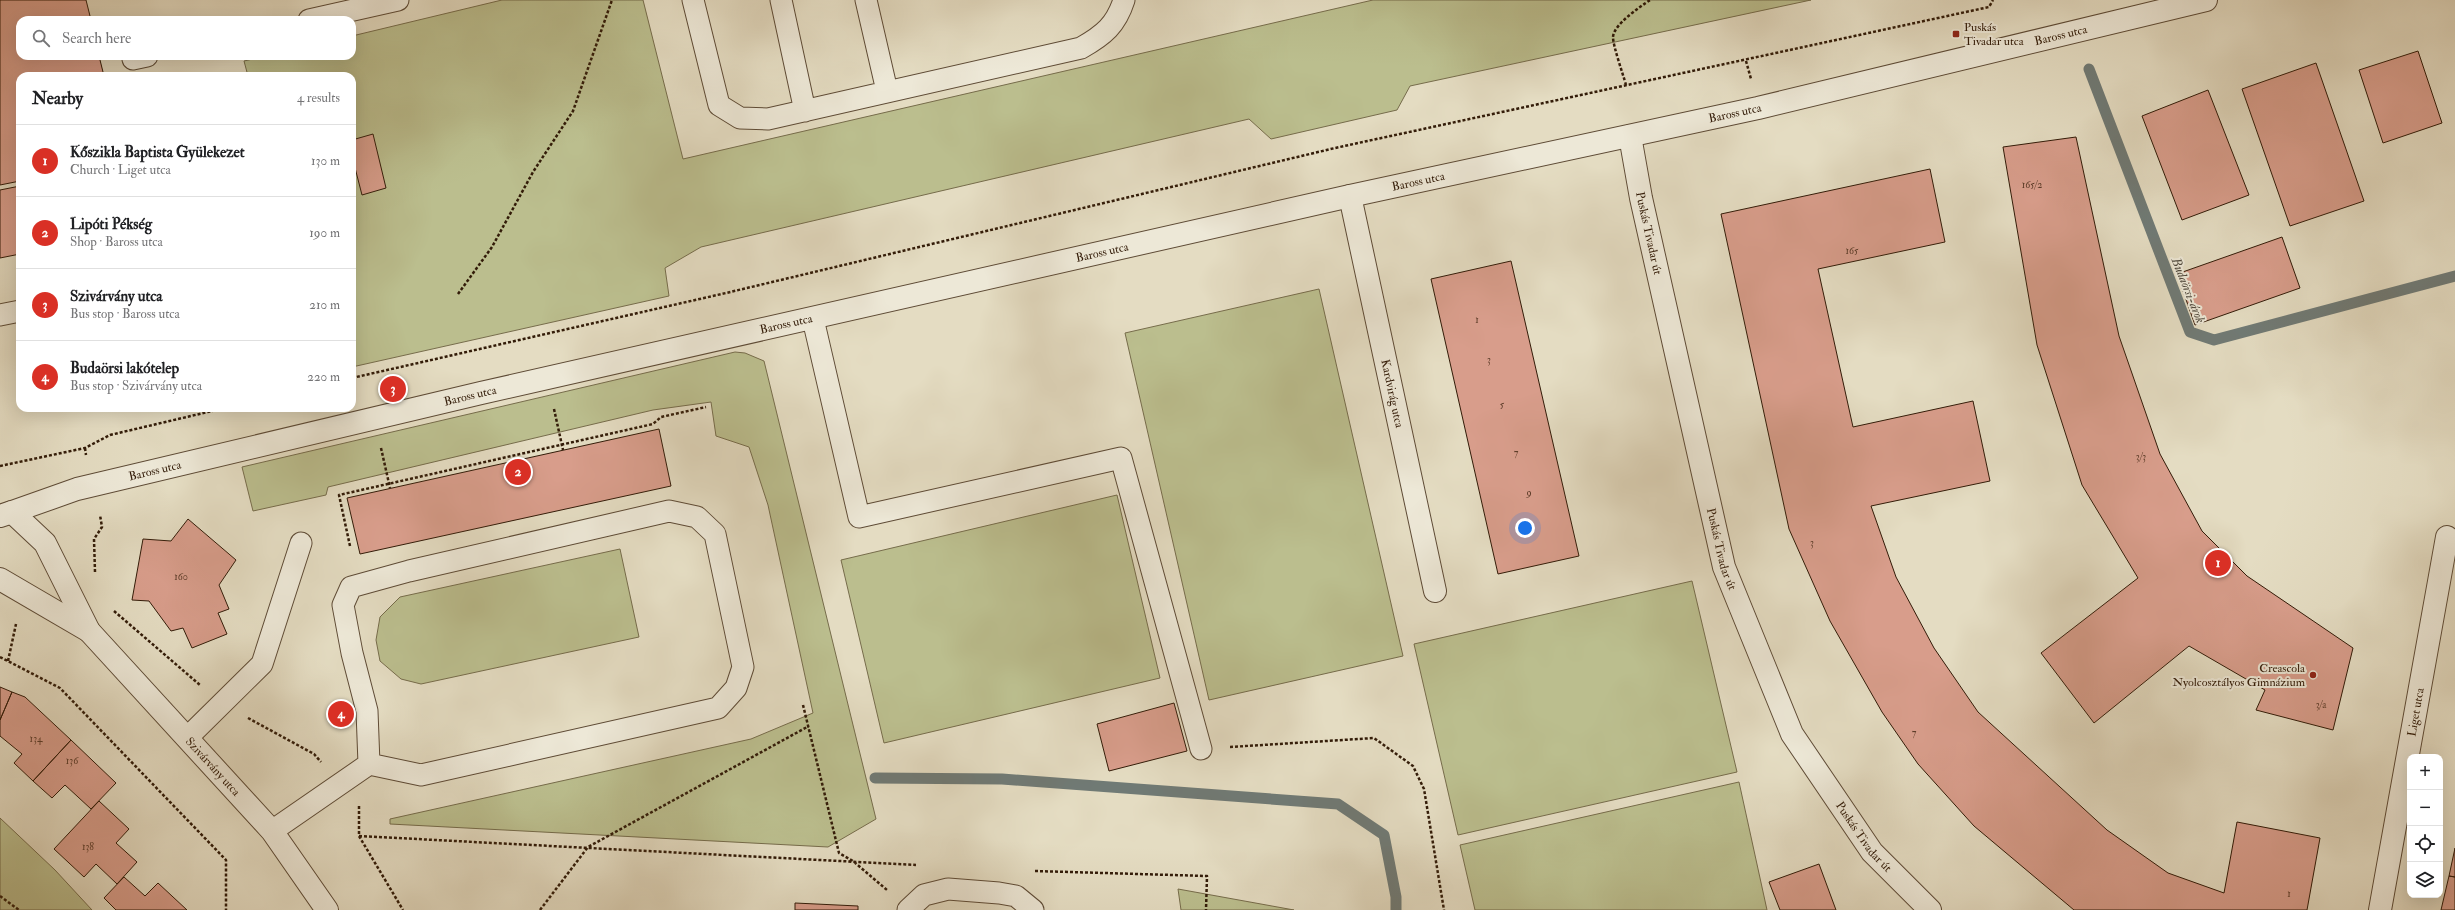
<!DOCTYPE html>
<meta charset="utf-8">
<style>
:root{--surface:#fff;--page:#f6f6f6;--text:#202124;--muted:#757577;--line:#e0e0e0;--accent:#d93025}
body{margin:0;font-family:"IM FELL Double Pica",serif;background:var(--page);color:var(--text)}
.controls{position:absolute;right:12px;bottom:12px;display:grid;overflow:hidden;border-radius:8px;box-shadow:0 4px 16px #0002}
.controls button{width:36px;height:36px;display:grid;place-items:center;padding:0;border:0;border-bottom:1px solid var(--line);background:var(--surface);color:var(--text);font:20px sans-serif}
.you{position:absolute;left:1525px;top:528px;width:14px;height:14px;margin:-10px;border:3px solid #fff;border-radius:50%;background:#1a73e8;box-shadow:0 0 0 6px #1a73e833}
.badge{display:grid;place-items:center;width:26px;height:26px;border-radius:50%;background:var(--accent);color:#fff;font-size:13px;font-weight:700}
.pin{position:absolute;translate:-50% -50%;border:2px solid #fff;box-shadow:0 1px 4px #0006}
.list{margin:0;padding:0;list-style:none}
h2{display:flex;justify-content:space-between;align-items:center;height:52px;margin:0;padding:0 16px;font-size:17px}
h2 small{font-size:13px;font-weight:400;color:var(--muted)}
.list li{display:grid;grid-template-columns:26px 1fr auto;gap:12px;align-items:center;box-sizing:border-box;height:72px;padding:0 16px;border-top:1px solid var(--line)}
.list b{display:block;font-size:15px;white-space:nowrap}
.list p{margin:0;font-size:13px;white-space:nowrap;color:var(--muted)}
.list em{font-size:13px;font-style:normal;color:var(--muted)}
.icon{flex:none;width:22px;height:22px;fill:none;stroke:currentColor;stroke-width:2;stroke-linecap:round;stroke-linejoin:round}
.map{position:relative;flex:none;width:2455px;height:910px;overflow:hidden}
.search{position:absolute;background:var(--surface);box-shadow:0 4px 16px #0002;left:16px;top:16px;width:340px;height:44px;display:flex;align-items:center;gap:10px;box-sizing:border-box;padding:0 14px;border-radius:12px;color:var(--muted);font-size:15px}
.panel{position:absolute;background:var(--surface);box-shadow:0 4px 16px #0002;left:16px;top:72px;width:340px;height:340px;border-radius:12px}
.map>svg:first-child{display:block}
.green{fill:#bbbe8e;stroke:#766c4b}
.lines{fill:none;stroke-linecap:round;stroke-linejoin:round}
.stream{stroke:#707a75;stroke-width:11}
.building{fill:#d89d8b;stroke:#321b08}
.service-casing{stroke:#5e4b36;stroke-width:23}
.minor-casing{stroke:#5e4b36;stroke-width:24}
.tertiary-casing{stroke:#5e4b36;stroke-width:24}
.path{stroke:#321b08;stroke-width:2.5;stroke-dasharray:3 2;stroke-linecap:butt}
.service{stroke:#ede8d7;stroke-width:21}
.minor{stroke:#ede8d7;stroke-width:22}
.tertiary{stroke:#ede8d7;stroke-width:22}
.poi-dot{fill:#8f2418;stroke:#ede8d7;stroke-width:1.5}
.labels{text-anchor:middle;stroke-width:4;stroke-linejoin:round;paint-order:stroke}
.number-label{font-size:10px;fill:#5c3c29}
.poi-label{font-size:12px;fill:#321b08;stroke:#ede8d7;text-anchor:start}
.street-label{font-size:12px;fill:#321b08;stroke:#ede8d7}
.water-label{font-size:13px;font-style:italic;fill:#514a3e;stroke:#ede8d7}
</style>
<div class="map">
<svg width="2455" height="910" viewBox="0 0 2455 910">
<rect width="100%" height="100%" fill="#e4dcc2"/>
<filter id="stains"><feTurbulence type="fractalNoise" baseFrequency=".005" numOctaves="4"/><feColorMatrix values="0 0 0 0 .2 0 0 0 0 .09 0 0 0 0 .02 0 0 0 .5 -.17"/></filter>
<radialGradient id="worn" r=".72"><stop offset=".6" stop-color="#630" stop-opacity="0"/><stop offset="1" stop-color="#630" stop-opacity=".3"/></radialGradient>
<path class="green" d="M502,0H643L683,159L1373,0H1811L1410,86L1397,110L1271,139L1249,119L701,247L665,268L669,296L352,367V76H248L244,61L266,56H352V36Z
M1319,289L1403,656L1209,700L1125,333Z
M735,352L745,353L764,361L876,819L828,847L390,824V819L751,739L813,713L768,505L749,447L716,436L711,402L653,410L328,487L326,495L253,511L242,467Z
M1117,495L1160,678L884,743L841,560Z
M620,549L639,637L421,684L401,679L380,661L376,640L380,617L400,597Z
M1692,581L1737,772L1458,835L1414,644Z
M1739,782L1767,910H1475L1460,845Z
M0,818L55,870L92,910H0Z
M1178,889L1294,910H1181Z"/>
<g class="lines">
<path class="stream" d="M2089,69L2190,332L2214,340L2455,276
M875,778L1002,779L1338,804L1384,835L1396,897V910"/>
</g>
<path class="building" d="M0,0H86L91,20H20V56H99L104,76H20V181L0,185Z
M2418,51L2442,123L2383,143L2359,70Z
M2316,63L2364,201L2290,226L2242,89Z
M2208,90L2249,195L2182,220L2142,116Z
M373,134L386,188L362,195L352,156V140Z
M2076,137L2119,336L2160,454L2202,531L2247,576L2353,648L2333,730L2256,710L2265,690L2189,646L2094,723L2041,653L2138,578L2082,485L2037,345L2003,147Z
M1930,169L1945,242L1818,269L1853,427L1973,401L1990,481L1871,506L1896,577L1934,648L1978,712L2107,830L2168,873L2224,893L2237,822L2320,838L2307,910H2074L1974,826L1918,764L1882,712L1830,621L1789,529L1721,214Z
M20,186V254L0,258V190Z
M2282,237L2300,288L2195,325L2177,274Z
M1511,261L1579,556L1498,574L1431,279Z
M659,429L671,486L360,554L347,498Z
M188,519L236,560L219,585L229,609L218,613L227,634L192,648L183,628L171,631L149,601L132,600L143,539L171,541Z
M0,687L12,692L0,720Z
M12,692L25,697L71,740L33,781L14,763L22,754L0,736V720Z
M1174,703L1187,751L1109,771L1097,724Z
M71,740L116,783L91,809L65,785L52,798L33,781Z
M99,801L129,829L116,843L137,862L117,884L96,864L84,877L54,849Z
M2455,848V877L2449,876Z
M1819,864L1836,910H1780L1769,882Z
M2449,876L2455,877V910H2441Z
M124,877L145,896L158,883L187,910H116L104,898Z
M795,903L858,906V910H795Z"/>
<g class="lines">
<g class="service-casing">
<path id="service" d="M693,0L719,105L740,118L768,119L1081,48C1104,35 1116,25 1124,0
M781,0L805,111
M866,0L887,91
M309,20L398,0
M133,59L147,56
M0,315L20,311
M813,319L859,517L1121,458L1201,749
M187,738L262,664L301,543
M272,831L369,764L421,775L718,708L736,688L743,667L715,534L697,517L669,511L409,571L351,587L343,605L352,653L367,711L369,764
M908,910L924,895L948,889L999,893L1016,896L1033,910"/>
</g>
<g class="minor-casing">
<g id="minor">
<path id="s1" d="M1630,136L1641,198L1724,567L1792,734L1872,852L1930,910"/>
<path id="s2" d="M1350,196L1435,591"/>
<path id="s3" d="M12,512L77,489L481,393L1350,196L1758,108L2206,0"/>
<path id="s4" d="M2380,910L2447,537"/>
</g>
</g>
<g class="tertiary-casing">
<g id="tertiary">
<path id="s5" d="M0,516L12,512L45,543L89,631L272,831L327,910"/>
<path d="M0,579L89,631"/>
</g>
</g>
<path class="path" d="M1746,61L1751,79
M1626,85C1623,74 1613,46 1613,37C1614,24 1640,7 1650,0
M458,294L492,247L533,172L573,111L612,0
M352,378L726,293L1335,148L1989,7L1993,0
M554,409L563,450
M85,448L86,455
M381,448L390,488
M0,466L85,448L110,435L225,408
M350,546L339,495L653,424L661,417L706,407
M95,572L94,539L102,527L100,515
M114,611L200,685
M0,657L60,688L226,860V910
M8,661L16,624
M803,705L839,853L853,861L887,890
M248,718L314,754L321,762
M1230,747L1374,738L1413,766L1424,789L1444,910
M359,806V836L403,910
M359,836L916,865
M1035,871L1207,876L1206,910
M0,896L19,910
M540,910L588,847L809,726"/>
<use href="#service" class="service"/>
<use href="#minor" class="minor"/>
<use href="#tertiary" class="tertiary"/>
</g>
<g class="poi-dot">
<rect x="1952" y="30" width="8" height="8" rx="2"/>
<circle cx="2313" cy="675" r="4"/>
</g>
<g class="labels">
<g class="number-label">
<text x="2032" y="188">165/2</text>
<text x="1852" y="254">165</text>
<text x="1477" y="323">1</text>
<text x="1489" y="363">3</text>
<text x="1502" y="408">5</text>
<text x="1516" y="456">7</text>
<text x="2141" y="460">3/3</text>
<text x="1529" y="496">9</text>
<text x="1812" y="546">3</text>
<text x="181" y="580">160</text>
<text x="2321" y="708">3/a</text>
<text x="1914" y="736">7</text>
<text x="36" y="742">134</text>
<text x="72" y="764">136</text>
<text x="88" y="850">138</text>
<text x="2289" y="897">1</text>
</g>
<g class="poi-label">
<text x="1964" y="31">Puskás<tspan x="1964" dy="14">Tivadar utca</tspan></text>
<text x="2305" y="672" text-anchor="end">Creascola<tspan x="2305" dy="14">Nyolcosztályos Gimnázium</tspan></text>
</g>
<g class="street-label">
<text dy="4" stroke="none"><textPath href="#s3" startOffset="2104">Baross utca</textPath></text>
<text dy="4" stroke="none"><textPath href="#s3" startOffset="1769">Baross utca</textPath></text>
<text dy="4" stroke="none"><textPath href="#s3" startOffset="1445">Baross utca</textPath></text>
<text dy="4" stroke="none"><textPath href="#s1" startOffset="99">Puskás Tivadar út</textPath></text>
<text dy="4" stroke="none"><textPath href="#s3" startOffset="1121">Baross utca</textPath></text>
<text dy="4" stroke="none"><textPath href="#s3" startOffset="797">Baross utca</textPath></text>
<text dy="4" stroke="none"><textPath href="#s2" startOffset="202">Kardvirág utca</textPath></text>
<text dy="4" stroke="none"><textPath href="#s3" startOffset="473">Baross utca</textPath></text>
<text dy="4" stroke="none"><textPath href="#s3" startOffset="149">Baross utca</textPath></text>
<text dy="4" stroke="none"><textPath href="#s1" startOffset="423">Puskás Tivadar út</textPath></text>
<text dy="4" stroke="none"><textPath href="#s4" startOffset="201">Liget utca</textPath></text>
<text dy="4" stroke="none"><textPath href="#s5" startOffset="340">Szivárvány utca</textPath></text>
<text dy="4" stroke="none"><textPath href="#s1" startOffset="747">Puskás Tivadar út</textPath></text>
</g>
<g class="water-label">
<text transform="translate(2189 290) rotate(68)" y="5">Budaörsi-árok</text>
</g>
</g>
<rect width="100%" height="100%" filter="url(#stains)"/>
<rect width="100%" height="100%" fill="url(#worn)"/>
</svg>
<div class="controls">
<button>+</button>
<button>−</button>
<button><svg class="icon" aria-label="locate" viewBox="0 0 24 24"><circle cx="12" cy="12" r="6"/><path d="M12 2v4M12 18v4M2 12h4M18 12h4"/></svg></button>
<button><svg class="icon" aria-label="layers" viewBox="0 0 24 24"><path d="M12 4l9 5-9 5-9-5zM3 14l9 5 9-5"/></svg></button>
</div>
<div class="you"></div>
<div class="pin badge" style="left:2218px;top:563px">1</div>
<div class="pin badge" style="left:518px;top:472px">2</div>
<div class="pin badge" style="left:393px;top:389px">3</div>
<div class="pin badge" style="left:341px;top:714px">4</div>
<div class="search"><svg class="icon" aria-label="search" viewBox="0 0 24 24"><circle cx="10" cy="10" r="6"/><path d="M15 15l6 6"/></svg>Search here</div>
<section class="panel">
<h2>Nearby<small>4 results</small></h2>
<ul class="list">
<li><span class="badge">1</span><div><b>Kőszikla Baptista Gyülekezet</b><p>Church · Liget utca</p></div><em>130 m</em></li>
<li><span class="badge">2</span><div><b>Lipóti Pékség</b><p>Shop · Baross utca</p></div><em>190 m</em></li>
<li><span class="badge">3</span><div><b>Szivárvány utca</b><p>Bus stop · Baross utca</p></div><em>210 m</em></li>
<li><span class="badge">4</span><div><b>Budaörsi lakótelep</b><p>Bus stop · Szivárvány utca</p></div><em>220 m</em></li>
</ul>
</section>
</div>
